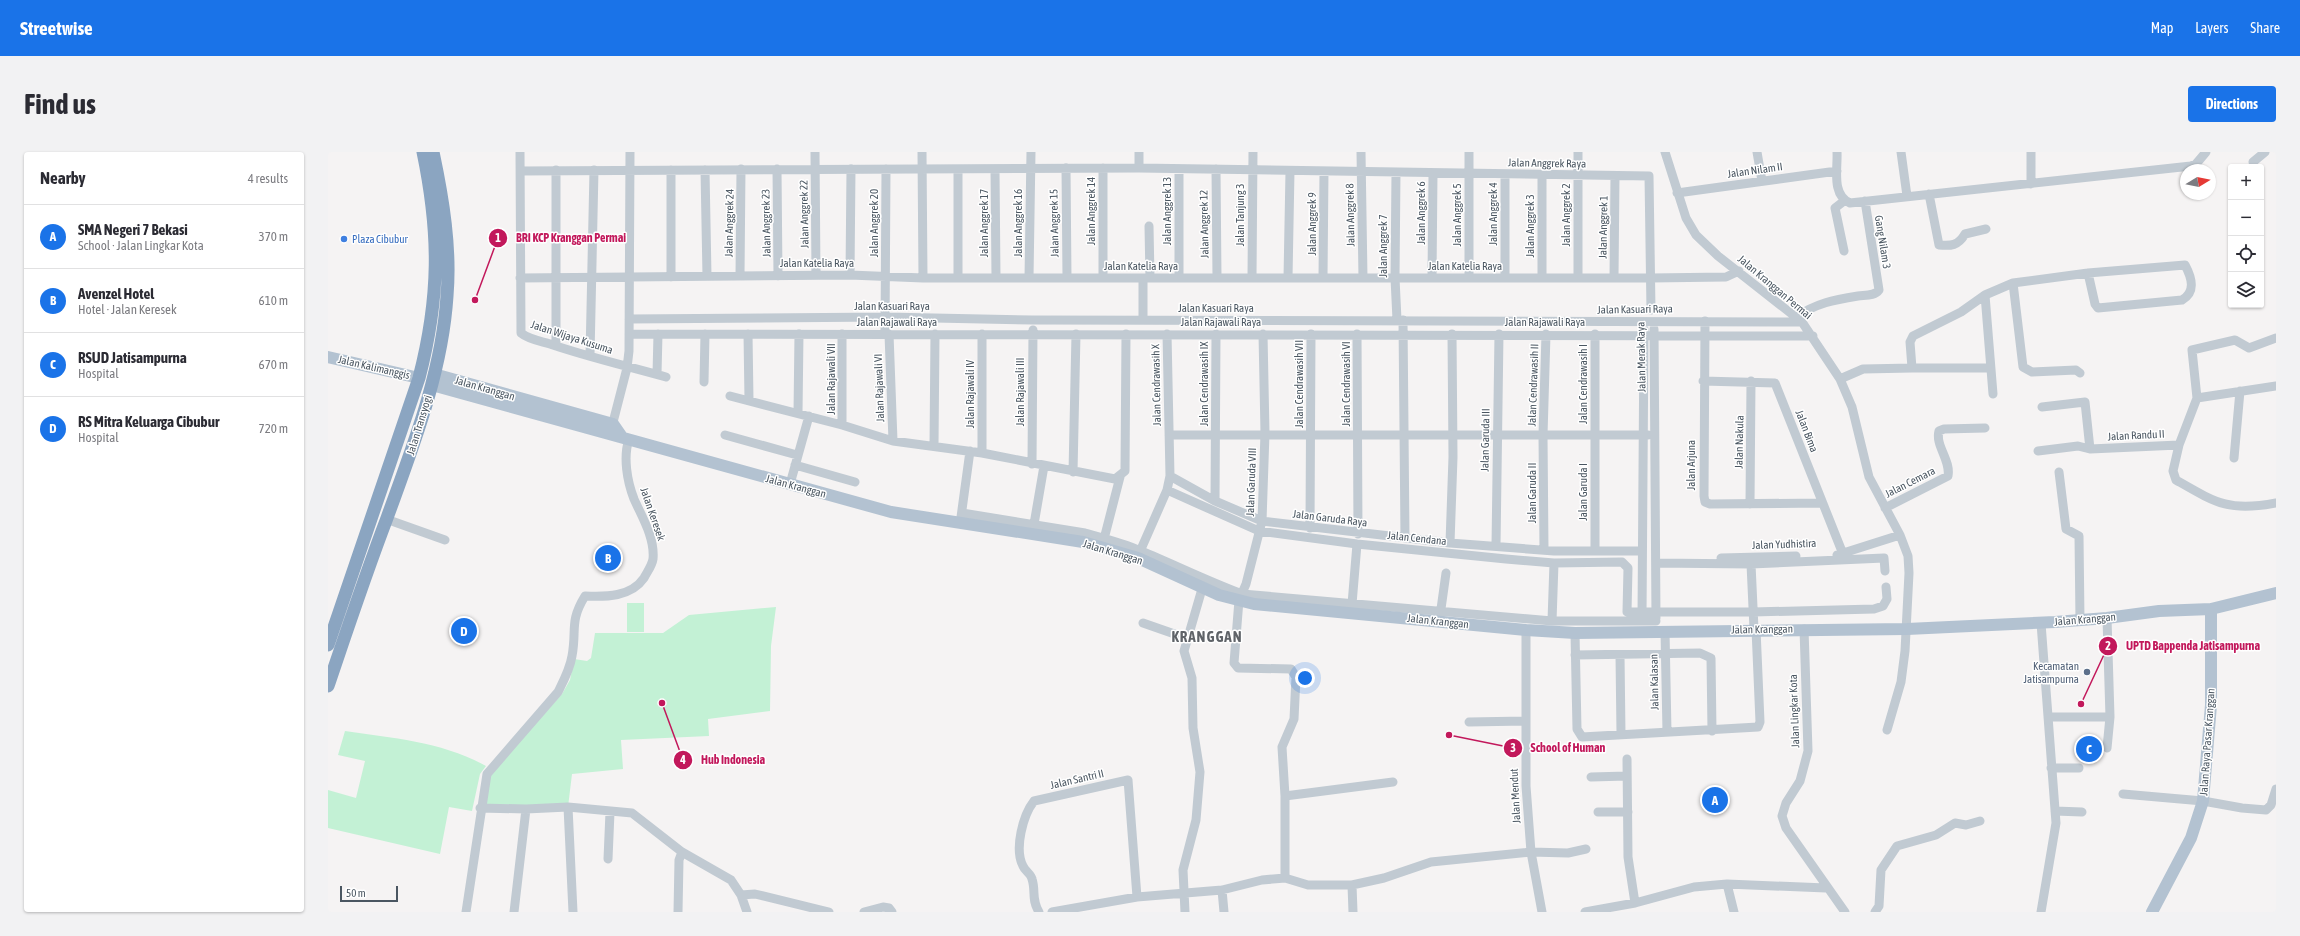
<!DOCTYPE html>
<meta charset="utf-8">
<style>
:root{--surface:#fff;--page:#f2f2f3;--text:#2b2b33;--muted:#7c7c81;--line:#e1e1e2;--accent:#1a73e8}
body{margin:0;font-family:"Asap Condensed",sans-serif;background:var(--page);color:var(--text)}
.controls{position:absolute;right:12px;top:12px;display:grid;overflow:hidden;border-radius:4px;box-shadow:0 1px 3px #0004}
.controls button{width:36px;height:36px;display:grid;place-items:center;padding:0;border:0;border-bottom:1px solid var(--line);background:var(--surface);color:var(--text);font:20px sans-serif}
.compass{position:absolute;left:1852px;top:12px;width:36px;height:36px;border-radius:50%;background:var(--surface);box-shadow:0 1px 3px #0004;rotate:80deg}
.scale{position:absolute;left:12px;bottom:10px;width:58px;box-sizing:border-box;padding-left:4px;border:2px solid #4a5661;border-top:0;font-size:11px;line-height:14px;white-space:nowrap;color:#4a5661;-webkit-text-stroke:3px #fff;paint-order:stroke}
.you{position:absolute;left:977px;top:526px;width:14px;height:14px;margin:-10px;border:3px solid #fff;border-radius:50%;background:#1a73e8;box-shadow:0 0 0 6px #1a73e833}
.badge{display:grid;place-items:center;width:26px;height:26px;border-radius:50%;background:var(--accent);color:#fff;font-size:13px;font-weight:700}
.pin{position:absolute;translate:-50% -50%;border:2px solid #fff;box-shadow:0 1px 4px #0006}
.list{margin:0;padding:0;list-style:none}
h2{display:flex;justify-content:space-between;align-items:center;height:52px;margin:0;padding:0 16px;font-size:17px}
h2 small{font-size:13px;font-weight:400;color:var(--muted)}
.list li{display:grid;grid-template-columns:26px 1fr auto;gap:12px;align-items:center;box-sizing:border-box;height:64px;padding:0 16px;border-top:1px solid var(--line)}
.list b{display:block;font-size:15px;white-space:nowrap}
.list p{margin:0;font-size:13px;white-space:nowrap;color:var(--muted)}
.list em{font-size:13px;font-style:normal;color:var(--muted)}
.icon{flex:none;width:22px;height:22px;fill:none;stroke:currentColor;stroke-width:2;stroke-linecap:round;stroke-linejoin:round}
.map{position:relative;flex:none;width:1948px;height:760px;overflow:hidden;border-radius:4px}
header{display:flex;align-items:center;gap:24px;box-sizing:border-box;height:56px;padding:0 20px;background:var(--accent);color:#fff}
header strong{font-size:19px}
nav{display:flex;gap:22px;margin-inline-start:auto;font-size:14px}
.intro{display:flex;align-items:center;justify-content:space-between;box-sizing:border-box;height:96px;padding:0 24px}
h1{margin:0;font-size:28px}
.button{padding:10px 18px;border-radius:4px;background:var(--accent);color:#fff;font-size:14px;font-weight:700}
main{display:flex;gap:24px;padding:0 24px}
aside{flex:1;background:var(--surface);border-radius:4px;box-shadow:0 1px 3px #0004}
.map>svg:first-child{display:block}
.green{fill:#c3f1d5}
.lines{fill:none;stroke-linecap:round;stroke-linejoin:round}
.minor{stroke:#c1cad2;stroke-width:9}
.major{stroke:#b3c2d1;stroke-width:12}
.highway{stroke:#8ba5c1;stroke-width:13}
.shop-dot{fill:#3f7fe0;stroke:#fff;stroke-width:1.5}
.service-dot{fill:#5c6f8a;stroke:#fff;stroke-width:1.5}
.labels{text-anchor:middle;stroke-width:3;stroke-linejoin:round;paint-order:stroke}
.street-label{font-size:11px;fill:#4a5661;stroke:#fff}
.shop-label{font-size:11px;fill:#366cbe;stroke:#fff;text-anchor:start}
.service-label{font-size:11px;fill:#4e5e75;stroke:#fff;text-anchor:end}
.district-label{font-size:15px;font-weight:bold;letter-spacing:1px;fill:#5f6368;stroke:#fff}
.leader{fill:none;stroke:#c2185b;stroke-width:1.5}
.callout-dot{fill:#c2185b;stroke:#fff;stroke-width:1.5}
.mark-label{font-size:12px;text-anchor:middle;font-weight:bold;fill:#fff}
.callout-label{font-size:12px;text-anchor:middle;font-weight:bold;fill:#c2185b;stroke:#fff;stroke-width:3;stroke-linejoin:round;paint-order:stroke}
</style>
<header>
<strong>Streetwise</strong>
<nav><a>Map</a><a>Layers</a><a>Share</a></nav>
</header>
<div class="intro"><h1>Find us</h1><a class="button">Directions</a></div>
<main>
<aside>
<h2>Nearby<small>4 results</small></h2>
<ul class="list">
<li><span class="badge">A</span><div><b>SMA Negeri 7 Bekasi</b><p>School · Jalan Lingkar Kota</p></div><em>370 m</em></li>
<li><span class="badge">B</span><div><b>Avenzel Hotel</b><p>Hotel · Jalan Keresek</p></div><em>610 m</em></li>
<li><span class="badge">C</span><div><b>RSUD Jatisampurna</b><p>Hospital</p></div><em>670 m</em></li>
<li><span class="badge">D</span><div><b>RS Mitra Keluarga Cibubur</b><p>Hospital</p></div><em>720 m</em></li>
</ul>
</aside>
<div class="map">
<svg width="1948" height="760" viewBox="0 0 1948 760">
<rect width="100%" height="100%" fill="#f5f3f3"/>
<path class="green" d="M299,451H316V480H299Z
M448,455L443,494L442,559L380,567L381,584L293,588L295,617L244,622L240,655L156,652L161,627L165,619L234,542L242,528L246,507L259,509L263,506L267,481H335L361,463Z
M17,579C65,586 115,590 158,614L152,622L144,659L121,655L112,702L0,676V638L28,646L37,609L10,603Z"/>
<g class="lines">
<path class="minor" d="M192,0L193,181C200,187 212,189 222,192C260,205 299,214 338,225
M487,0L488,123
M594,0L595,126
M1033,0L1035,126
M1141,0V126
M1250,0V126
M1337,0L1358,66L1368,83L1390,104L1474,170L1512,227L1524,255L1541,325L1572,383L1580,404L1581,421L1577,499L1573,530L1559,578
M1429,0L1434,29
M1509,0C1510,16 1503,43 1522,51L1863,14L1868,12L1878,0
M1573,0L1579,44
M1703,0V32
M1925,10L1937,0
M738,16L739,126
M775,16V126
M811,16V0
M449,17L450,124
M630,17V126
M667,17L668,126
M888,17L889,126
M228,18V194
M343,18V125
M377,18L379,124
M192,19L811,16L1321,24L1323,158
M1068,20L1067,126L1069,168
M1177,22V126
M1214,23V126
M1349,41L1509,19
M1601,42L1611,93C1623,94 1630,94 1637,82L1658,77
M821,74L822,126
M1516,99L1507,56L1516,49
M522,123L523,17
M412,124L413,17
M192,126L522,123L595,126H1323L1398,125L1411,119
M701,126L703,0
M851,126V17
M924,126L925,0
M960,126L962,19
M995,126L996,19
M1104,126L1105,21
M1286,126L1287,24
M1685,131L1695,215L1704,220L1748,218L1752,221
M1657,143L1665,242
M1468,165C1489,151 1505,148 1530,144C1537,143 1547,144 1551,138L1537,49
M301,167L558,165L704,168L1474,170
M815,167V126
M1075,168L1077,386
M1377,169L1376,344L1377,350L1382,352L1494,351
M1326,177L1328,466
M301,182L1485,184
M420,182L421,248
M514,182V273
M557,182L558,17
M561,182L565,289
M654,182V301
M935,182L937,281L934,369L918,432L911,448L906,511L910,516L963,517L968,525L966,567L954,595L957,644V726
M1029,182L1030,382
M262,204L266,18
M1584,216H1661
M329,222L330,182
M1512,227L1535,217L1584,216L1582,190L1585,184L1633,160L1657,143L1685,131L1760,121L1857,113C1864,126 1868,140 1854,148L1770,156L1767,152L1760,121
M1375,229L1447,231L1515,402
M376,230L377,182
M402,244L514,273L565,289L654,301L787,327L797,319L798,182
M1869,246L1948,234
M1714,255L1757,250L1762,297
M470,261L471,182
M283,278L299,216L301,199L302,0
M397,283L469,303
M841,283H1320
M1851,293L1869,246L1864,198L1907,188L1921,196L1948,186
M606,294L607,182
M1710,299L1750,294L1762,297L1851,293L1845,319L1848,328C1888,351 1901,360 1948,351
M1906,306L1912,239
M704,312L705,178
M467,313L527,330
M745,320L748,182
M1731,320L1738,377L1751,384L1752,469
M842,324L887,349L934,369L1122,391L1226,399H1314
M462,332L481,264
M839,338L931,379L1029,392L1178,407L1226,411L1294,410L1300,416L1299,460H1425L1546,457L1555,454L1559,447L1558,435
M887,349L888,182
M1422,352L1423,229
M1557,356L1620,324C1623,308 1607,294 1611,279L1616,277L1657,276
M634,361L757,381C775,386 795,391 813,399C847,413 879,429 914,442L1224,469H1328
M633,365L642,299
M58,367L117,388
M982,376L983,182
M705,378L716,314
M776,387L792,325
M1122,391L1125,305L1124,182
M1168,394L1171,182
M1216,398L1215,283L1218,182
M1267,399V182
M1509,403L1572,383
M810,404L839,338L842,324L839,182
M1393,406L1468,404
M1328,411L1423,412L1556,406L1557,419
M1423,412L1426,477
M1024,452L1029,392
M1112,464L1118,421
M1314,466L1316,177
M1224,469L1226,411
M815,471L858,486
M1476,477L1480,599L1472,629L1458,651L1454,664L1458,676L1517,760
M1198,478V634L1203,700L1214,760
M1337,479L1339,580
M1247,481L1249,577L1254,585L1430,575L1432,570L1428,477
M1247,503L1372,501L1383,506L1384,579
M1292,503L1293,582
M1720,565H1782
M1141,570L1197,569
M1779,596L1782,565L1779,466
M1299,607L1300,705L1307,751
M1723,616H1751
M1263,625L1299,624
M1795,642L1875,649L1914,656L1938,658L1943,653L1948,637
M957,644L1065,630
M240,655L245,760
M152,656L198,657L240,655L304,661L354,700L403,728L413,743L419,760
M1727,659L1754,660
M1270,660H1300
M280,707L282,660
M1399,732L1406,760
M1024,733L1025,760
M894,738L896,760
M413,743L427,742L501,760
M138,760L159,622L230,540C236,528 242,517 244,504C249,478 241,470 257,444C278,445 303,445 316,426C319,420 324,414 325,407C327,386 314,365 306,347C299,329 295,305 301,287
M186,760L198,657
M350,760L351,708L354,700
M536,760L555,755L561,756L564,760
M711,760C703,747 708,739 704,727C703,722 697,719 695,714C686,697 695,663 706,649L800,628L809,745
M724,760L809,745L894,738L934,728L957,726L980,733H1024L1056,726L1103,710L1203,700L1240,701L1258,697
M857,760L855,718L868,668L872,620L865,576L864,526L856,499L874,437
M1257,760L1307,751L1366,735L1399,732L1498,736
M1547,760L1551,754L1553,718L1569,694L1608,683L1627,671L1638,673L1652,669
M1713,760L1728,671L1713,471"/>
<path class="major" d="M0,205L91,226
M106,222L285,272L294,285
M104,233L563,360L755,390L810,406L891,443L926,452L1198,478L1247,481L1579,477L1727,470L1779,466L1831,459L1883,457L1948,441
M1824,760L1863,686L1875,649L1883,553V457"/>
<path class="highway" d="M0,493L91,226C112,145 112,82 95,0
M0,534C19,478 38,421 59,366C85,294 114,221 119,144C123,96 115,47 105,0"/>
</g>
<circle class="shop-dot" cx="16" cy="87" r="4"/>
<circle class="service-dot" cx="1759" cy="520" r="4"/>
<g class="labels">
<g class="street-label">
<text transform="translate(1219 11) rotate(1)" y="4">Jalan Anggrek Raya</text>
<text transform="translate(1427 18) rotate(-8)" y="4">Jalan Nilam II</text>
<text transform="translate(763 59) rotate(-90)" y="4">Jalan Anggrek 14</text>
<text transform="translate(839 59) rotate(-90)" y="4">Jalan Anggrek 13</text>
<text transform="translate(1093 61) rotate(-90)" y="4">Jalan Anggrek 6</text>
<text transform="translate(476 62) rotate(-91)" y="4">Jalan Anggrek 22</text>
<text transform="translate(1165 62) rotate(-90)" y="4">Jalan Anggrek 4</text>
<text transform="translate(912 63) rotate(-90)" y="4">Jalan Tanjung 3</text>
<text transform="translate(1022 63) rotate(-91)" y="4">Jalan Anggrek 8</text>
<text transform="translate(1129 63) rotate(-90)" y="4">Jalan Anggrek 5</text>
<text transform="translate(1238 63) rotate(-90)" y="4">Jalan Anggrek 2</text>
<text transform="translate(401 71) rotate(-89)" y="4">Jalan Anggrek 24</text>
<text transform="translate(438 71) rotate(-91)" y="4">Jalan Anggrek 23</text>
<text transform="translate(546 71) rotate(-90)" y="4">Jalan Anggrek 20</text>
<text transform="translate(656 71) rotate(-90)" y="4">Jalan Anggrek 17</text>
<text transform="translate(690 71) rotate(-90)" y="4">Jalan Anggrek 16</text>
<text transform="translate(726 71) rotate(-91)" y="4">Jalan Anggrek 15</text>
<text transform="translate(876 72) rotate(-91)" y="4">Jalan Anggrek 12</text>
<text transform="translate(984 72) rotate(-90)" y="4">Jalan Anggrek 9</text>
<text transform="translate(1202 74) rotate(-90)" y="4">Jalan Anggrek 3</text>
<text transform="translate(1275 75) rotate(-89)" y="4">Jalan Anggrek 1</text>
<text transform="translate(1555 90) rotate(81)" y="4">Gang Nilam 3</text>
<text transform="translate(1055 94) rotate(-90)" y="4">Jalan Anggrek 7</text>
<text x="489" y="115">Jalan Katelia Raya</text>
<text x="813" y="118">Jalan Katelia Raya</text>
<text x="1137" y="118">Jalan Katelia Raya</text>
<text transform="translate(1447 135) rotate(40)" y="4">Jalan Kranggan Permai</text>
<text x="564" y="158">Jalan Kasuari Raya</text>
<text x="888" y="160">Jalan Kasuari Raya</text>
<text transform="translate(1307 157) rotate(-1)" y="4">Jalan Kasuari Raya</text>
<text x="569" y="174">Jalan Rajawali Raya</text>
<text x="893" y="174">Jalan Rajawali Raya</text>
<text x="1217" y="174">Jalan Rajawali Raya</text>
<text transform="translate(244 185) rotate(18)" y="4">Jalan Wijaya Kusuma</text>
<text transform="translate(1313 205) rotate(-91)" y="4">Jalan Merak Raya</text>
<text transform="translate(46 215) rotate(13)" y="4">Jalan Kalimanggis</text>
<text transform="translate(503 227) rotate(-90)" y="4">Jalan Rajawali VII</text>
<text transform="translate(876 232) rotate(-90)" y="4">Jalan Cendrawasih IX</text>
<text transform="translate(971 232) rotate(-90)" y="4">Jalan Cendrawasih VII</text>
<text transform="translate(1018 232) rotate(-90)" y="4">Jalan Cendrawasih VI</text>
<text transform="translate(1255 232) rotate(-90)" y="4">Jalan Cendrawasih I</text>
<text transform="translate(828 233) rotate(-91)" y="4">Jalan Cendrawasih X</text>
<text transform="translate(1205 233) rotate(-88)" y="4">Jalan Cendrawasih II</text>
<text transform="translate(157 236) rotate(16)" y="4">Jalan Kranggan</text>
<text transform="translate(551 236) rotate(-92)" y="4">Jalan Rajawali VI</text>
<text transform="translate(692 240) rotate(-90)" y="4">Jalan Rajawali III</text>
<text transform="translate(642 242) rotate(-90)" y="4">Jalan Rajawali IV</text>
<text transform="translate(91 273) rotate(-73)" y="4">Jalan Transyogi</text>
<text transform="translate(1479 279) rotate(69)" y="4">Jalan Bima</text>
<text transform="translate(1808 283) rotate(-3)" y="4">Jalan Randu II</text>
<text transform="translate(1157 288) rotate(-89)" y="4">Jalan Garuda III</text>
<text transform="translate(1411 290) rotate(-89)" y="4">Jalan Nakula</text>
<text transform="translate(1363 313) rotate(-90)" y="4">Jalan Arjuna</text>
<text transform="translate(923 330) rotate(-88)" y="4">Jalan Garuda VIII</text>
<text transform="translate(1582 330) rotate(-27)" y="4">Jalan Cemara</text>
<text transform="translate(468 334) rotate(15)" y="4">Jalan Kranggan</text>
<text transform="translate(1255 340) rotate(-90)" y="4">Jalan Garuda I</text>
<text transform="translate(1204 341) rotate(-90)" y="4">Jalan Garuda II</text>
<text transform="translate(325 362) rotate(71)" y="4">Jalan Keresek</text>
<text transform="translate(1002 366) rotate(7)" y="4">Jalan Garuda Raya</text>
<text transform="translate(1089 386) rotate(6)" y="4">Jalan Cendana</text>
<text transform="translate(1456 392) rotate(-2)" y="4">Jalan Yudhistira</text>
<text transform="translate(785 400) rotate(17)" y="4">Jalan Kranggan</text>
<text transform="translate(1757 467) rotate(-5)" y="4">Jalan Kranggan</text>
<text transform="translate(1110 469) rotate(6)" y="4">Jalan Kranggan</text>
<text transform="translate(1434 477) rotate(-1)" y="4">Jalan Kranggan</text>
<text transform="translate(1326 530) rotate(-91)" y="4">Jalan Kalasan</text>
<text transform="translate(1466 559) rotate(-92)" y="4">Jalan Lingkar Kota</text>
<text transform="translate(1879 590) rotate(-86)" y="4">Jalan Raya Pasar Kranggan</text>
<text transform="translate(749 627) rotate(-13)" y="4">Jalan Santri II</text>
<text transform="translate(1187 644) rotate(-93)" y="4">Jalan Mendut</text>
</g>
<g class="shop-label">
<text x="24" y="91">Plaza Cibubur</text>
</g>
<g class="service-label">
<text x="1751" y="518">Kecamatan<tspan x="1751" dy="13">Jatisampurna</tspan></text>
</g>
<g class="district-label">
<text x="879" y="490">KRANGGAN</text>
</g>
</g>
<path class="leader" d="M147 148L170 86M1753 552L1780 494M1121 583L1185 596M334 551L355 608"/>
<g class="callout-dot">
<circle cx="147" cy="148" r="4"/>
<circle cx="1753" cy="552" r="4"/>
<circle cx="1121" cy="583" r="4"/>
<circle cx="334" cy="551" r="4"/>
<circle cx="170" cy="86" r="10"/>
<circle cx="1780" cy="494" r="10"/>
<circle cx="1185" cy="596" r="10"/>
<circle cx="355" cy="608" r="10"/>
</g>
<g class="mark-label">
<text x="170" y="90">1</text>
<text x="1780" y="498">2</text>
<text x="1185" y="600">3</text>
<text x="355" y="612">4</text>
</g>
<g class="callout-label">
<text x="243" y="90">BRI KCP Kranggan Permai</text>
<text x="1865" y="498">UPTD Bappenda Jatisampurna</text>
<text x="1240" y="600">School of Human</text>
<text x="405" y="612">Hub Indonesia</text>
</g>
</svg>
<div class="controls">
<button>+</button>
<button>−</button>
<button><svg class="icon" aria-label="locate" viewBox="0 0 24 24"><circle cx="12" cy="12" r="6"/><path d="M12 2v4M12 18v4M2 12h4M18 12h4"/></svg></button>
<button><svg class="icon" aria-label="layers" viewBox="0 0 24 24"><path d="M12 4l9 5-9 5-9-5zM3 14l9 5 9-5"/></svg></button>
</div>
<svg class="compass" viewBox="-18 -18 36 36"><path d="M0-13l5 13h-10z" fill="#e53935"/><path d="M0 13l5-13h-10z" fill="#7c7c81"/></svg>
<div class="scale">50 m</div>
<div class="you"></div>
<div class="pin badge" style="left:1387px;top:648px">A</div>
<div class="pin badge" style="left:280px;top:406px">B</div>
<div class="pin badge" style="left:1761px;top:597px">C</div>
<div class="pin badge" style="left:136px;top:479px">D</div>
</div>
</main>
